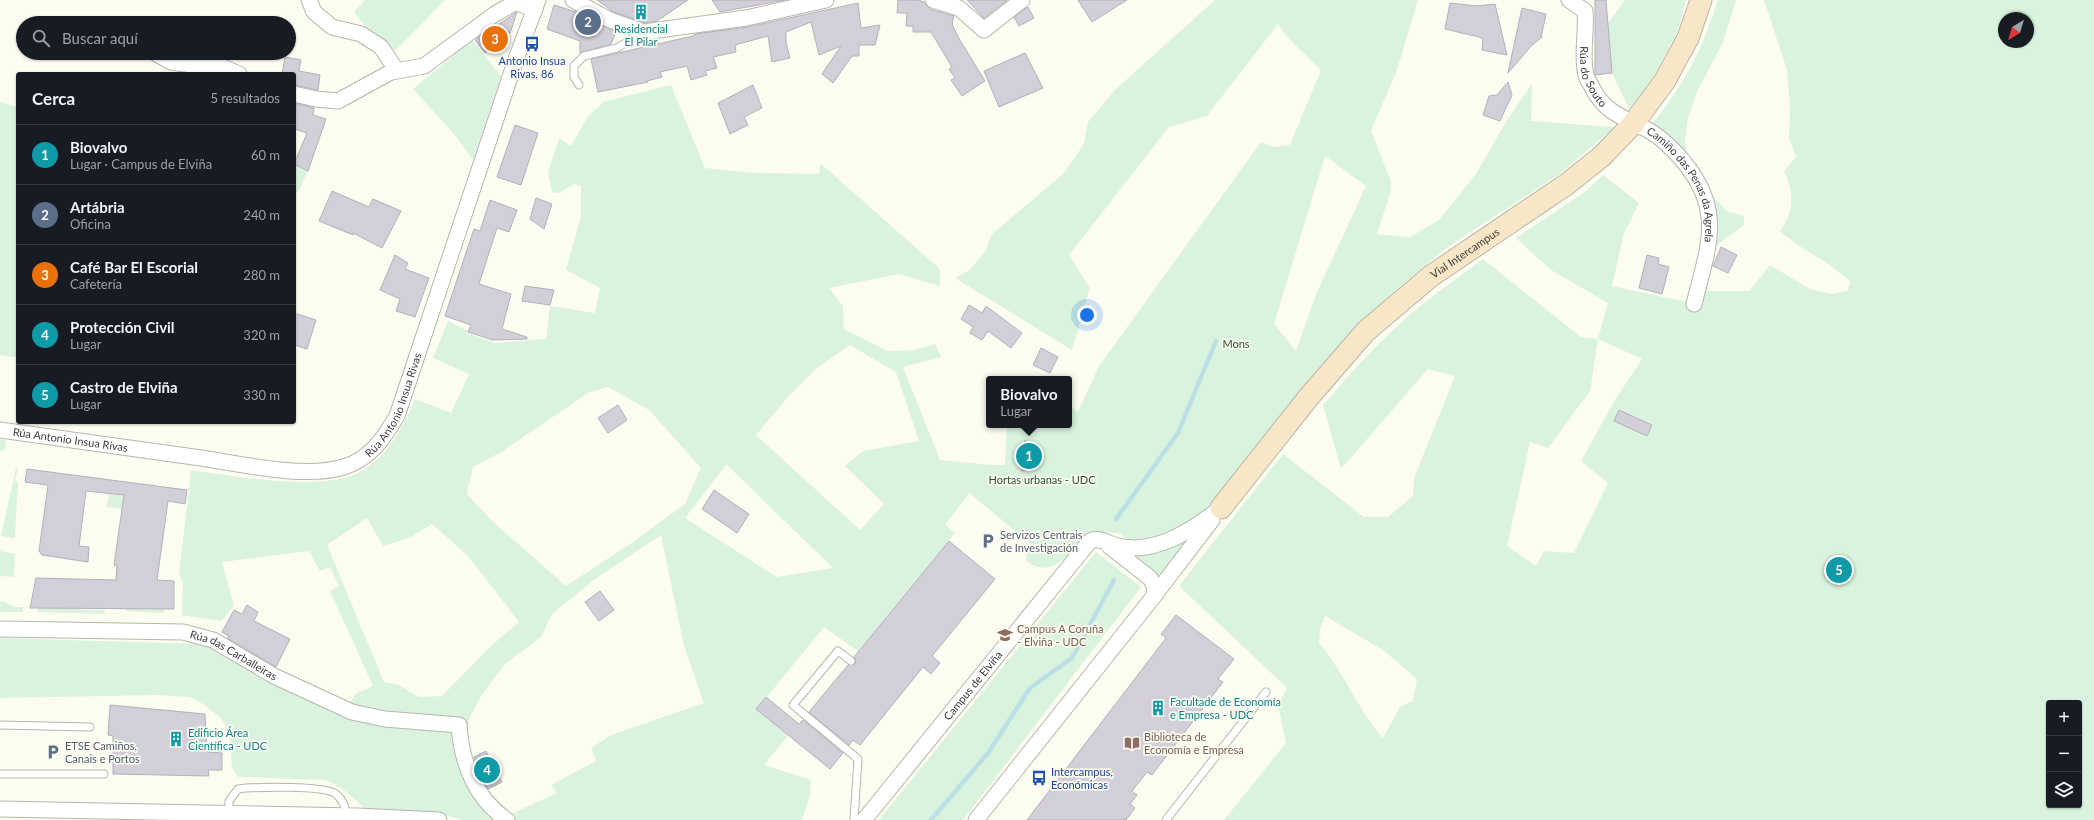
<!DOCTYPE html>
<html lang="es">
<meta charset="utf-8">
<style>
:root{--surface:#171b24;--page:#20242c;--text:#f1f3f6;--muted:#9ea1a6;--line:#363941;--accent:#6663dc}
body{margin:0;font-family:Lato,sans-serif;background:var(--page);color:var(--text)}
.controls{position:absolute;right:12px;bottom:12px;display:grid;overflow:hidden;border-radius:4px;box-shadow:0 1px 3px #0004}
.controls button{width:36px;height:36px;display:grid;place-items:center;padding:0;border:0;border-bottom:1px solid var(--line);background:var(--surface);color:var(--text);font:20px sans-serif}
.compass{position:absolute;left:1998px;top:12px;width:36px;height:36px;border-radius:50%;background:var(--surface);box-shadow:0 1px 3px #0004;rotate:218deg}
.you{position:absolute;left:1087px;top:315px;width:14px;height:14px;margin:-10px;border:3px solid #fff;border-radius:50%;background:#1a73e8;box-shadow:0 0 0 6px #1a73e833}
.badge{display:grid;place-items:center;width:26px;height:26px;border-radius:50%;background:var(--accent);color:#fff;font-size:13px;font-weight:700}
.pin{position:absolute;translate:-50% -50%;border:2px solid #fff;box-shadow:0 1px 4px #0006}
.popup{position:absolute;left:986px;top:376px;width:86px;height:52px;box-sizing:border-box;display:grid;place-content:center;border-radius:4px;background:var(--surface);filter:drop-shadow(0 1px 3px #0005);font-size:13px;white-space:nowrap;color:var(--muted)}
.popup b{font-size:15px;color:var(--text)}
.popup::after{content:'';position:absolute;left:50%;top:100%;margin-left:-8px;border:8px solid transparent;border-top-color:var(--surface)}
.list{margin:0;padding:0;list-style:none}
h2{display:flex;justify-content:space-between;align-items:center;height:52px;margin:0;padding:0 16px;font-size:17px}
h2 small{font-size:13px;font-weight:400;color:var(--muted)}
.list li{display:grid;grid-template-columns:26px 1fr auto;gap:12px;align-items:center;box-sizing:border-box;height:60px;padding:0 16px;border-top:1px solid var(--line)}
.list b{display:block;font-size:15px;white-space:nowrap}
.list p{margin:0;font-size:13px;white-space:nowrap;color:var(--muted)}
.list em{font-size:13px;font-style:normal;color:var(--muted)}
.icon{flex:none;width:22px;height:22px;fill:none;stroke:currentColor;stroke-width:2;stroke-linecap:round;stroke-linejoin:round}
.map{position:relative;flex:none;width:2094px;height:820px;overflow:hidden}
.search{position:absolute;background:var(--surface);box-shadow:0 1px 3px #0004;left:16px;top:16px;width:280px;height:44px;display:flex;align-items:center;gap:10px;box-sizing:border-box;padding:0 14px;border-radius:22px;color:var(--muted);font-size:15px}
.panel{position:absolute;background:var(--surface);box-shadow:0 1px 3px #0004;left:16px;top:72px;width:280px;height:352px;border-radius:4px}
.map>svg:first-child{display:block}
.green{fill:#daf3de;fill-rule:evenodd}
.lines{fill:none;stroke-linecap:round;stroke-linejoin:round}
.stream{stroke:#bae0e5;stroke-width:4.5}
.building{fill:#d3cfd9;stroke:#b4b0ba}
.lane-casing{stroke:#b7b6ab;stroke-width:9}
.street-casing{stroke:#b7b6ab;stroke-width:17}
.secondary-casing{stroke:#b7b6ab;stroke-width:23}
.lane{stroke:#fff;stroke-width:7}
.street{stroke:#fff;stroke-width:15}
.secondary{stroke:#f7e7c7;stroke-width:21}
.labels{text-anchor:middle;stroke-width:3.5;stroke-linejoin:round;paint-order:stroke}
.culture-label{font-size:11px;fill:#0d838f;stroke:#fdfcf1;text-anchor:start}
.transit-label{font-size:11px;fill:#164399;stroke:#fdfcf1}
.street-label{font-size:11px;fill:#3e3d39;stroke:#fdfcf1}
.park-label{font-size:11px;fill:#264f30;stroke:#fdfcf1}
.service-label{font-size:11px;fill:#4e5e75;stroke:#fdfcf1;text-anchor:start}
.education-label{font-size:11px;fill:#785e54;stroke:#fdfcf1;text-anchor:start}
</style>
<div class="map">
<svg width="2094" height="820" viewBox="0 0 2094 820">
<rect width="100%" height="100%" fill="#fdfcf1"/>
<path class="green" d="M365,0H445L395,51L365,26L354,12Z
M1215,0H1418L1397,70L1371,131L1391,181L1390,194L1377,234L1410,237L1439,220L1476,174L1507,120L1532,84L1531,121L1615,127L1558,175L1449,246L1392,293L1336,351L1208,512C1183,530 1163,536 1133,543L1119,533L1091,532C1073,549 1051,583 1026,560L1027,551L1034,546L969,493L945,525L955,533L858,651L824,627L757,709L788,736L764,765L811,780L810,796L802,820H462L434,812L366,810C353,797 342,786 325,780L238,777L232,768L230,732L220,717L203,704L190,697L157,695L0,698V638L202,644L349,703L357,693L373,686L330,591L339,586L330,567L320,571L309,551L222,562L234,606L221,621L182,615L183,583L179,574L191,470C232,476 327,493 362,471C389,454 403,427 415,399L451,413L469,374L433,358L448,321L468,331L467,333L495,343L546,339L550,306L595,313L600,288L566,270L581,216V186L574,184L559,193L552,192L548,172L559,138L571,146L588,116L603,102L671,85L705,168L754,173L819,174L820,163L940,269V286L899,274L829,288L843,306L844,329L888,351L914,350L935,344L941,357L903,367L940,460L992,465H1005L1007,425H1069V405L1078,412L1099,366L1261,142L1273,147L1290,145L1321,70L1287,37L1278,24L1207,116L1169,127L1069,255L1090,288L1072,350L955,278L970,270L986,250L991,235L1064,173L1084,144L1088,122L1115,90ZM1325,156L1366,186L1317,292L1296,351L1274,324ZM850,345L896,372L919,441L863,451L845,466L884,504L860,530L756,435L787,398L817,368ZM608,387L649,410L701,468L685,504L630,544L566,586L492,521L467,494L473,467L503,451L588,393ZM726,465H727L833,568L777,577L685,518ZM367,518L383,546L411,537L432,524L468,556L519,622L490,647L442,696L419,697L399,685L384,682L327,545ZM661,535L684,646L704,703L611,735L591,748L596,761L551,785L557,793L511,814L487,789L472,758L467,738L469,719L482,694L505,664L541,637L552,614L598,577Z
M1625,0H1686L1678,30L1649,85L1630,110L1612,73L1608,23Z
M1718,0H1736L1723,42L1697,92L1688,118L1685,139L1687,154L1713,196L1727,211L1744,216V225L1714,247L1707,291H1749L1770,265L1810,289L1831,294L1847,291L1851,282C1842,275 1833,267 1824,261C1807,251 1795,244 1780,231C1795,211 1794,192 1784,171L1796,157L1789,138L1790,106L1787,70L1764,0H2094V820H1224L1286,743L1278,704L1287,688L1179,586L1283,454L1364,517H1388L1413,496L1414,478L1455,376L1428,369L1341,469L1323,405C1353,370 1384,336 1419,307C1440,290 1462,275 1483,259L1581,337L1598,339L1608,303L1551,270L1516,238L1585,192L1603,175L1639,203L1624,233L1612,286L1687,302L1703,248V209L1690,178L1670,156L1644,135C1667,106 1689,75 1703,41C1709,28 1713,14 1718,0ZM2004,18H2028V42H2004ZM1598,339L1642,359L1613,403L1581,461L1608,483L1574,553L1544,551L1536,566L1507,546L1530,442L1548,448L1590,391ZM1325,616L1383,650L1417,679L1413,701L1400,707L1383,738C1358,710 1344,672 1319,643L1320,629ZM2049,703H2079V805H2049Z
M472,40L501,76L473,160L455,135L413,89Z
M0,102L18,107V358L0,355Z
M294,164L308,171L299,190L294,195Z
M0,439L6,440L5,450L0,451Z
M16,468H18L15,481L18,482L15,538L1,536Z
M109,494L124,495L122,509L107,507Z
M1186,538L1190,541L1161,581L1128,553Z
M0,551L15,554L14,577L0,576Z
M1096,552L1141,587L963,820H879Z
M3,601L14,607H23V612H0V602Z
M37,608L104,610L105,614L37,612Z
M126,608L164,609V613L126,611Z"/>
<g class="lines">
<path class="stream" d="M1116,519L1178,433L1216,341
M931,820L988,753L1030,688L1072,658L1114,580"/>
</g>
<path class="building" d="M597,0H688L657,21L645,23L614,12Z
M712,0H785L720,12Z
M898,0H918L924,2L930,9L954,16L952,24L958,37L985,81L962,96L951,80L955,78L949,69L952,67L931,32H913V26H906L907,13H897Z
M967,0H1007L984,18Z
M1078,0H1127L1092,22Z
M1595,0H1606L1612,73L1595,75Z
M858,3L861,28L880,25L875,45H859V56H852L833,83L822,74L841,46L819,55L811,22L786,32V42L790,58L772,62L768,36L735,45L736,52L713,57L717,68L705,71L707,75L691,80L687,66L660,72L662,77L647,81L648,82L598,92L591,59L693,36L695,34L748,27Z
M1450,3L1477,6L1495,4L1507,55L1482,50L1483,38L1445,29Z
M554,5L576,12L616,32L611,44L580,53V41L547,29Z
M1028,7L1034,18L1019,26L1014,17Z
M1522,8L1546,14L1541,38L1532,45L1508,73Z
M517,12L510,33L485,53L475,40Z
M1025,53L1043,88L999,107L984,71Z
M285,57L301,60L299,71L320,75L318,90L294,85V74H282Z
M1508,82L1512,95L1500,121L1483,115L1489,96L1497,95Z
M753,85L762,108L744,117L748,125L730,134L718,103Z
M294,103L314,108L313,115L326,119L308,171L294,164L307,133L294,129Z
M515,125L538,133L521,185L497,177Z
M332,191L369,207L373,199L401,211L382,248L353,233V235L319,221Z
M536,198L552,204L544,229L530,219Z
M490,200L517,210L509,232L497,228L479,284L511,294L502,329L527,337V339L493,340L468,332L471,325L445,316L474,229L480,231Z
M1721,247L1737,255L1728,273L1713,266Z
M395,255L408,263L405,269L429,278L415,317L396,311L400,299L380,290Z
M1647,255L1659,258L1658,264L1669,267L1662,294L1639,288Z
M525,286L554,290L550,305L522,301Z
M969,305L982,313L986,306L1022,333L1011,348L988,331L982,340L970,333L973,327L961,319Z
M294,313L316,320L307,349L294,345Z
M1041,348L1058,357L1050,373L1033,365Z
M618,405L627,420L608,433L598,418Z
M1619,410L1652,425L1647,436L1614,421Z
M1025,440L1036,453L1037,460L1033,468L1022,471L1020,465Z
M27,469L187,490L185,504L168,501L157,580L174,581V609L30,608L36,578L116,580L117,566L114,565L124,495L86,491L79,546L89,547L88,562L42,555L39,551L48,485L25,482Z
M714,490L749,514L737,533L702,509Z
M949,541L995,579L932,656L940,663L931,674L923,667L860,745L853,740L849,745L809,712L848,665L855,664L856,661L854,657Z
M600,591L614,610L599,621L585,602Z
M247,605L258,612L254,621L290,639L276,667L227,638L229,636L222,632L234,610L242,614Z
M1176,615L1234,659L1218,679L1223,682L1194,720L1152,775L1147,772L1132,791L1137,795L1130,804L1135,808L1126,820H1027L1166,638L1161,634Z
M766,697L799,724L803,720L843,753L830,769L756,709Z
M110,705L205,714L207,752L222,753V770H208L209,776L113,774V736L108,735Z
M486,751L502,782L488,789L479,773L474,757Z"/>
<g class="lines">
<g class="lane-casing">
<path id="lane" d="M579,85L574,77V66L584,56L617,48L644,32
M851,661L838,651L793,705L858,759L854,820
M0,725L90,727
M0,774H104
M229,815V801L238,789C254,787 325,785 336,794C343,800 346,808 346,816
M1166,820L1266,692"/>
</g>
<g class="street-casing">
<g id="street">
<path d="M309,0L314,12L332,27L361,34L381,47L397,71"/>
<path d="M573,0L610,20L644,32L746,18L826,0"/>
<path d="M933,0L959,8L984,30L1022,0"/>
<path id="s1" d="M1569,0L1585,11C1587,32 1581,55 1586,75C1587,80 1591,84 1593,89C1604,111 1623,118 1644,128C1659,135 1672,148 1683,161C1725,211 1708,247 1694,304"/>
<path d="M155,53L171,62L199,66H220L239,74"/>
<path d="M294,94L316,99L338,101L391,72L424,66L495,14L516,2L535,10"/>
<path id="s2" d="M0,430C67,439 134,449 201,458C242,464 304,479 344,467C370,459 384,438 397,416L515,62L538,0"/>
<path d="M1109,546L1150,578L1155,588L1154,596"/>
<path id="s3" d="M0,629L183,632L213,640L274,676L352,712L385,719L459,725C461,761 475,799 507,820"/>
<path d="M0,809L357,816L439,820"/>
<path id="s4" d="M864,820L1090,541C1101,536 1111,546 1122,547C1159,553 1193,529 1221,508"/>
<path d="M976,820L1154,596L1212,520"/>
</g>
</g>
<g class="secondary-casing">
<g id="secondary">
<path id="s5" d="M1221,508L1308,398L1366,331L1431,276L1567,184L1601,157L1633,124L1664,82L1688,38L1701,0"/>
</g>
</g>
<use href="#lane" class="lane"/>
<use href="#street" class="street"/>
<use href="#secondary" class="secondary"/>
</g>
<defs>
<g id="building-bare" transform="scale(1.2)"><path d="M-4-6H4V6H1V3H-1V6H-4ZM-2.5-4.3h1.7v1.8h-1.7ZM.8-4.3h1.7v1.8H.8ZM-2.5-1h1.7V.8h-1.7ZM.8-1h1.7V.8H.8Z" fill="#0f9aa8" stroke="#fdfcf1" stroke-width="2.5" paint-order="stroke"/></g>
<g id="bus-bare" transform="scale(1.2)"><path d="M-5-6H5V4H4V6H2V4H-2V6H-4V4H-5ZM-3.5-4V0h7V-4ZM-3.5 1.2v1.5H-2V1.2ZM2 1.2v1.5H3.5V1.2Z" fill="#1a4fb4" stroke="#fdfcf1" stroke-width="2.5" paint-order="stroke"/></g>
<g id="parking-bare" transform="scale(1.2)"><path d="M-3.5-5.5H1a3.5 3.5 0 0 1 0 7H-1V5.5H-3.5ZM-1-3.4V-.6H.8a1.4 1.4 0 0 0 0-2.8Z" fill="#5c6f8a" stroke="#fdfcf1" stroke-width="2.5" paint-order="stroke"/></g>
<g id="university-bare" transform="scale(1.2)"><path d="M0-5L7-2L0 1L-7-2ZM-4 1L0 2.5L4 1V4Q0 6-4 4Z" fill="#8d6e63" stroke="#fdfcf1" stroke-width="2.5" paint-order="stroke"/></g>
<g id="library-bare" transform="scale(1.2)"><path d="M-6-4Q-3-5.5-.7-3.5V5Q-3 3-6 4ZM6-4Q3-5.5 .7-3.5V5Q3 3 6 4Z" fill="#8d6e63" stroke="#fdfcf1" stroke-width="2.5" paint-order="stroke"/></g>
</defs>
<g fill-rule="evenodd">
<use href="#building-bare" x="641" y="12"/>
<use href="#bus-bare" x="532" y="44"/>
<use href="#parking-bare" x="988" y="541"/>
<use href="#university-bare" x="1005" y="635"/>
<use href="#building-bare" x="1158" y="708"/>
<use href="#building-bare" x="176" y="739"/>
<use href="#library-bare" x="1132" y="743"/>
<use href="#parking-bare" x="53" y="752"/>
<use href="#bus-bare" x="1039" y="778"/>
</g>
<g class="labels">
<g class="culture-label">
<text x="641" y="33" text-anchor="middle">Residencial<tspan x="641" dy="13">El Pilar</tspan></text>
<text x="1170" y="706">Facultade de Economía<tspan x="1170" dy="13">e Empresa - UDC</tspan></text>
<text x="188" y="737">Edificio Área<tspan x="188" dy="13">Científica - UDC</tspan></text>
</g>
<g class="transit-label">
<text x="532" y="65">Antonio Insua<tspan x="532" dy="13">Rivas, 86</tspan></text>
<text x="1051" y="776" text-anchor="start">Intercampus,<tspan x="1051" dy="13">Económicas</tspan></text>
</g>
<g class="street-label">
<text dy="4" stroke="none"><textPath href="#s1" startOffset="87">Rúa do Souto</textPath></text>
<text dy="4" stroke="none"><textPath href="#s1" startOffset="237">Camiño das Penas da Agrela</textPath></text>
<text dy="4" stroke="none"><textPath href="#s5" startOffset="355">Vial Intercampus</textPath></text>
<text dy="4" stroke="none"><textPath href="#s2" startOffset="431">Rúa Antonio Insua Rivas</textPath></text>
<text dy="4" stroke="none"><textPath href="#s2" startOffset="71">Rúa Antonio Insua Rivas</textPath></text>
<text dy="4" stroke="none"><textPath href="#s3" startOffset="239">Rúa das Carballeiras</textPath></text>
<text dy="4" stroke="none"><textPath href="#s4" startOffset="173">Campus de Elviña</textPath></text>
</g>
<g class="park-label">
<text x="1236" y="348">Mons</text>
<text x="1042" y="484">Hortas urbanas - UDC</text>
</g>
<g class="service-label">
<text x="1000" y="539">Servizos Centrais<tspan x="1000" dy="13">de Investigación</tspan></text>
<text x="65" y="750">ETSE Camiños,<tspan x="65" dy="13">Canais e Portos</tspan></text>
</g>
<g class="education-label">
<text x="1017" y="633">Campus A Coruña<tspan x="1017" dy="13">- Elviña - UDC</tspan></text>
<text x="1144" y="741">Biblioteca de<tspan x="1144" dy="13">Economía e Empresa</tspan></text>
</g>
</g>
</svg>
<div class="controls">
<button>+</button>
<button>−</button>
<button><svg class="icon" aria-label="layers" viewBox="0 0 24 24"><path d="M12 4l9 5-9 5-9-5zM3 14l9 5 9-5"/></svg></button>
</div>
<svg class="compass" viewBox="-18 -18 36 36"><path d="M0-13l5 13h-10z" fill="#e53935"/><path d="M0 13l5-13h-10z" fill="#9ea1a6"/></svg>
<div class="you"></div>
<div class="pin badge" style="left:1029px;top:456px;background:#0f9aa8">1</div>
<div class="popup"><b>Biovalvo</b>Lugar</div>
<div class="pin badge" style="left:588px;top:22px;background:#5c6f8a">2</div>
<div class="pin badge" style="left:495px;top:39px;background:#e8710a">3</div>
<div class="pin badge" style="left:487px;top:770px;background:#0f9aa8">4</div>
<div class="pin badge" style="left:1839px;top:570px;background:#0f9aa8">5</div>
<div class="search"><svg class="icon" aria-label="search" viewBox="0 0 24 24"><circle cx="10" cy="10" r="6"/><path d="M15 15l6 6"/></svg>Buscar aquí</div>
<section class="panel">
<h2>Cerca<small>5 resultados</small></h2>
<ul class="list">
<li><span class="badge" style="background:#0f9aa8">1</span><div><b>Biovalvo</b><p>Lugar · Campus de Elviña</p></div><em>60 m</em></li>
<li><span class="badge" style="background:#5c6f8a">2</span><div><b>Artábria</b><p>Oficina</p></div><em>240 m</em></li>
<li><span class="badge" style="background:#e8710a">3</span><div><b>Café Bar El Escorial</b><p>Cafetería</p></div><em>280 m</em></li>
<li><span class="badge" style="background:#0f9aa8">4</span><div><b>Protección Civil</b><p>Lugar</p></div><em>320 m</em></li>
<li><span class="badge" style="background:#0f9aa8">5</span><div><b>Castro de Elviña</b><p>Lugar</p></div><em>330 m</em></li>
</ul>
</section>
</div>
